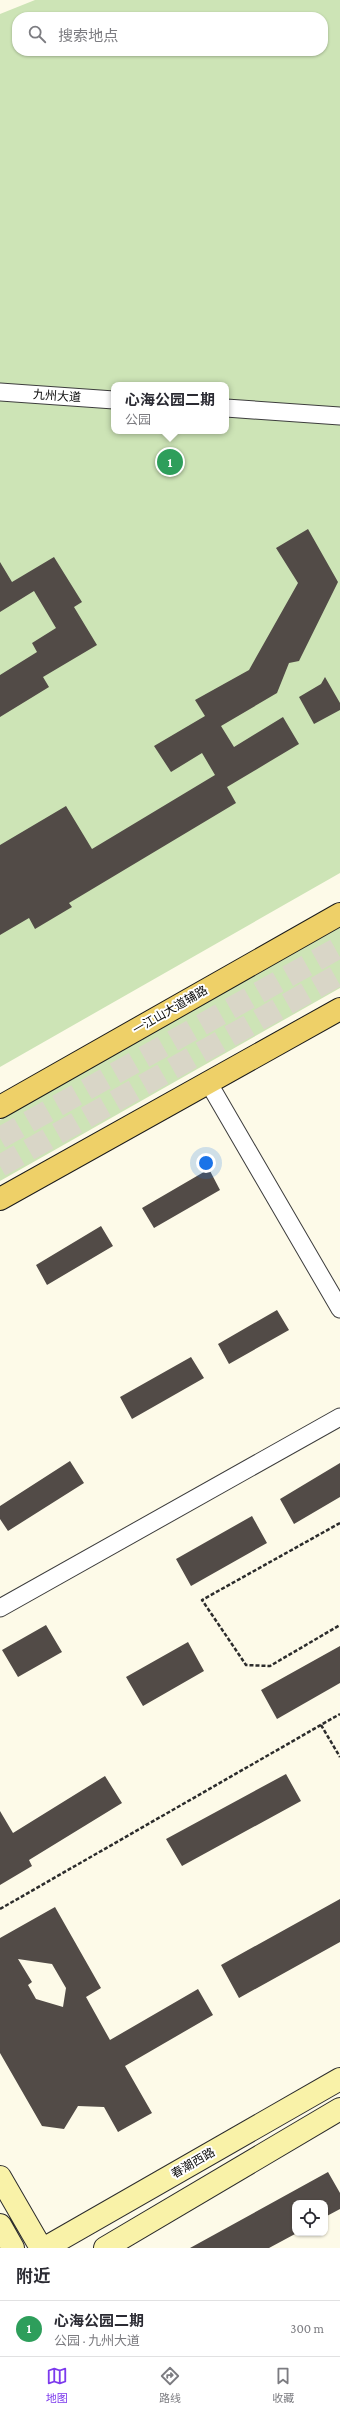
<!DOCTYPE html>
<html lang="zh">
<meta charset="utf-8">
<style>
:root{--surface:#fff;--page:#f7f7f7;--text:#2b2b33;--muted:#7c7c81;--line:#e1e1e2;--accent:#7c3aed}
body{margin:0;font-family:"Crimson Pro","Noto Sans SC",serif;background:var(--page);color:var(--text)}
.controls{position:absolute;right:12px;bottom:12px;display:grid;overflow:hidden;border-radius:8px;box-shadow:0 1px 3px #0004}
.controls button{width:36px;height:36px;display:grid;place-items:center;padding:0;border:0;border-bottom:1px solid var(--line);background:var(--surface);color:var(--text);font:20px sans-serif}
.you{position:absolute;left:206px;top:1163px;width:14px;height:14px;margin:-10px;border:3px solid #fff;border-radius:50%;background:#1a73e8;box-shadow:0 0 0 6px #1a73e833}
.badge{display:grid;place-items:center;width:26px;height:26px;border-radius:50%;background:var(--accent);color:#fff;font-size:13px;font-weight:700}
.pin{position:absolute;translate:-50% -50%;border:2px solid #fff;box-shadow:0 1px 4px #0006}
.popup{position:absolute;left:111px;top:382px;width:118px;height:52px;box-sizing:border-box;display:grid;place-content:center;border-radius:8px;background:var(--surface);filter:drop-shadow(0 1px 3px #0005);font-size:13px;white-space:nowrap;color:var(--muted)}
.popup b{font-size:15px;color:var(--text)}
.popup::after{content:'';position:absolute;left:50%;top:100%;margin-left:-8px;border:8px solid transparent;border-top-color:var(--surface)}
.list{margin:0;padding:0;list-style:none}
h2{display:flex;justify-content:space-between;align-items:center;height:52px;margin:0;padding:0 16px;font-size:17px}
h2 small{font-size:13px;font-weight:400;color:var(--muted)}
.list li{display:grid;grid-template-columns:26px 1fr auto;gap:12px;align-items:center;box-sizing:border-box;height:56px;padding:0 16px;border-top:1px solid var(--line)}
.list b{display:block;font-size:15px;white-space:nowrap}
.list p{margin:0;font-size:13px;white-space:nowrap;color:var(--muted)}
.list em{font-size:13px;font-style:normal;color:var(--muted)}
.icon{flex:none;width:22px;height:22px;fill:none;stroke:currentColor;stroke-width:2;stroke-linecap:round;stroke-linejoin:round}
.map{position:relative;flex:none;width:340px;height:2248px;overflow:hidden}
.search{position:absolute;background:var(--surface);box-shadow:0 1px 3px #0004;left:12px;right:12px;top:12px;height:44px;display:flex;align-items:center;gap:10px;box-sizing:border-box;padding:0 14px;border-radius:16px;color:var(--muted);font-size:15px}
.sheet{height:108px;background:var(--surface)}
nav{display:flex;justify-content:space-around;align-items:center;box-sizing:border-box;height:56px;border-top:1px solid var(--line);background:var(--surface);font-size:11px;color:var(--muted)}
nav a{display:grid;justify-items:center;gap:2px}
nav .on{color:var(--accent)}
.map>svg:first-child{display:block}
.green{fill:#cde4b6;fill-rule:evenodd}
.building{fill:#524b47;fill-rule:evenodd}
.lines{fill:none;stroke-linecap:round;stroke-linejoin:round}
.trunk-tunnel{stroke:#d9d6c7;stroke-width:22;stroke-dasharray:22 11;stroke-linecap:butt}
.minor-casing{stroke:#3d3d3d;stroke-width:19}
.secondary-casing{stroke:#2c2c2c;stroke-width:24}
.primary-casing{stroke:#1b1b1b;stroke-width:24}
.path{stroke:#2c2c2c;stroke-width:2.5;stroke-dasharray:4 2;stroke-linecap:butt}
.minor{stroke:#fff;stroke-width:17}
.secondary{stroke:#f9f2a8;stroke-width:22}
.primary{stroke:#eed068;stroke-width:22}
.labels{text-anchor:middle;stroke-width:4;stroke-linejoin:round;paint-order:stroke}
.street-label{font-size:12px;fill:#0a0a0a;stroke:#fff}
</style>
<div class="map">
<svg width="340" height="2248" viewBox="0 0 340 2248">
<rect width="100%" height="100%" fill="#fdfae8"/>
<path class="green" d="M35,0H340V873L0,1067V14ZM17,17H323V51H17ZM114,385H226V431H114Z
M340,927V988L0,1181V1120Z"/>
<path class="building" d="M308,529L338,582L299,661L289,663L277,693L221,726L234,747L283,717L299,744L227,787L236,803L69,903L72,907L35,929L29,918L0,935V845L66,806L92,849L215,775L202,753L171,772L154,746L205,716L195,700L249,670L298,583L276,548Z
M54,557L82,602L74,607L97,645L43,677L49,687L0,717V675L37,652L32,643L56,628L34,591L0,612V562L12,582Z
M325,677L340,703V710L314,724L299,697L321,684Z
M209,1169L220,1190L154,1228L142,1208Z
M101,1226L113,1246L47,1285L36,1265Z
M277,1310L289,1330L229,1364L218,1344Z
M191,1357L204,1378L132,1419L120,1397Z
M70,1461L84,1483L8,1531L0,1519V1506Z
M340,1463V1497L294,1524L280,1499Z
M252,1516L267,1543L191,1586L176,1559Z
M46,1625L62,1652L18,1677L2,1650Z
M188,1642L204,1671L143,1706L126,1677Z
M340,1646V1683L277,1719L261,1690Z
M286,1774L301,1801L182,1866L166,1839Z
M105,1776L122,1803L29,1860L32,1866L0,1885V1811L13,1833Z
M340,1899V1942L239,1998L221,1965Z
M55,1907L101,1988L86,1997L110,2040L198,1989L213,2015L125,2066L152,2113L118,2132L104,2107L78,2106L64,2129L42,2126L0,2053V1938ZM18,1959L52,1964L66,1988L63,2007L36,1999L28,1985L32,1982Z
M328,2172L340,2193V2209L325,2217V2203H295V2234L269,2248H190Z"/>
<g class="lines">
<path class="trunk-tunnel" d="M0,1138L340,947
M0,1166L340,974"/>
<g class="minor-casing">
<path id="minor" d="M0,392L114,400
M226,408L340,416
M208,1082L340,1309
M0,1608L340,1417"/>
</g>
<g class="secondary-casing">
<path id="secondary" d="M0,2177L41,2248
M0,2225L13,2248
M45,2248L340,2079
M105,2248L340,2109"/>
</g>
<g class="primary-casing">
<path id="primary" d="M0,1107L340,914
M0,1199L340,1009"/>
</g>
<path class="path" d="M340,1523L202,1600L246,1665L270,1666L340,1625
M321,1725L340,1757
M0,1909L340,1714"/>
<use href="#minor" class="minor"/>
<use href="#secondary" class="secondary"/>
<use href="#primary" class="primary"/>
</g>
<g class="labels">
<g class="street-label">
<text transform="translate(57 396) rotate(4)" y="4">九州大道</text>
<text transform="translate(170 1010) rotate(-30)" y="4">一江山大道辅路</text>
<text transform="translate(193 2163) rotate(-30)" y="4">春潮西路</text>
</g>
</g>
</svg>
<div class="controls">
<button><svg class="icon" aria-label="locate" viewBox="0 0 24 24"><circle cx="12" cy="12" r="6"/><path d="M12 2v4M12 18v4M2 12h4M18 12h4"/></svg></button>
</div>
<div class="you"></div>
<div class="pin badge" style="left:170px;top:462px;background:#2e9e5b">1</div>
<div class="popup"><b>心海公园二期</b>公园</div>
<div class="search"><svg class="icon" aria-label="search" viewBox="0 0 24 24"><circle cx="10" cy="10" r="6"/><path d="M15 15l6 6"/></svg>搜索地点</div>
</div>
<section class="sheet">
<h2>附近<small></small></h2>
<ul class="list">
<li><span class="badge" style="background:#2e9e5b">1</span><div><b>心海公园二期</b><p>公园 · 九州大道</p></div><em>300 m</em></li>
</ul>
</section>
<nav>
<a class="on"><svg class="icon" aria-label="map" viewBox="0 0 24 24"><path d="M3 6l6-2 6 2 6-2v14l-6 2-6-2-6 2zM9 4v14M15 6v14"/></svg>地图</a>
<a><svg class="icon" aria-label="directions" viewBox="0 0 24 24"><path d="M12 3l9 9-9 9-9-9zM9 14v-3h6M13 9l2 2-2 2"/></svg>路线</a>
<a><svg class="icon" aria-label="saved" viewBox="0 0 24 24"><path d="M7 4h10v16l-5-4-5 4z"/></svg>收藏</a>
</nav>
